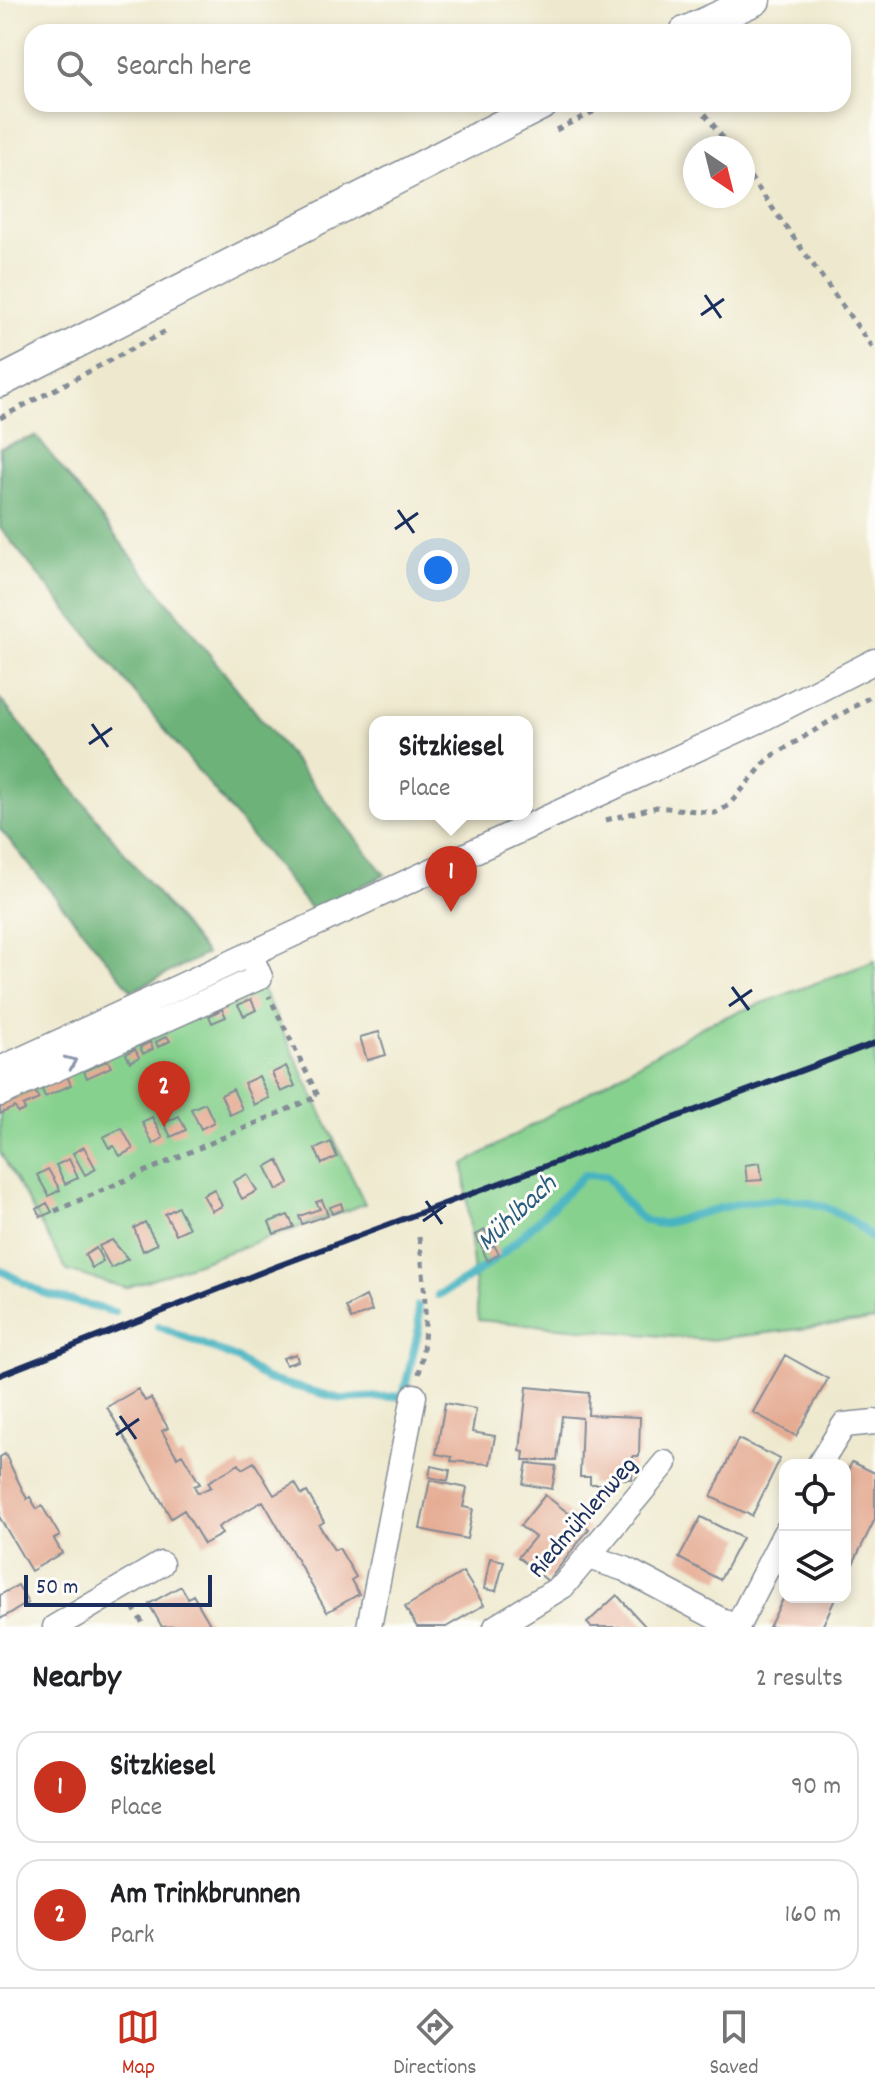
<!DOCTYPE html>
<meta charset="utf-8">
<style>
:root{--surface:#fff;--page:#f2f2f2;--text:#202124;--muted:#757577;--line:#e0e0e0;--accent:#c8321e}
body{margin:0;font-family:Dekko,sans-serif;background:var(--page);color:var(--text)}
.controls{position:absolute;right:24px;bottom:24px;display:grid;overflow:hidden;border-radius:16px;box-shadow:0 4px 12px #0003}
.controls button{width:72px;height:72px;display:grid;place-items:center;padding:0;border:0;border-bottom:2px solid var(--line);background:var(--surface);color:var(--text);font:40px sans-serif}
.compass{position:absolute;left:683px;top:136px;width:72px;height:72px;border-radius:50%;background:var(--surface);box-shadow:0 4px 12px #0003;rotate:145deg}
.scale{position:absolute;left:24px;bottom:20px;width:188px;box-sizing:border-box;padding-left:8px;border:4px solid #1b2f5e;border-top:0;font-size:22px;line-height:28px;white-space:nowrap;color:#1b2f5e;-webkit-text-stroke:6px #fdfcf7;paint-order:stroke}
.you{position:absolute;left:438px;top:570px;width:28px;height:28px;margin:-20px;border:6px solid #fff;border-radius:50%;background:#1a73e8;box-shadow:0 0 0 12px #1a73e833}
.badge{display:grid;place-items:center;width:52px;height:52px;border-radius:50%;background:var(--accent);color:#fff;font-size:26px;font-weight:700}
.pin{position:absolute;translate:-50% -66px;filter:drop-shadow(0 2px 4px #0008)}
.pin::after{content:'';position:absolute;top:42px;width:28px;height:24px;background:inherit;clip-path:polygon(0 0,100% 0,50% 100%)}
.popup{position:absolute;left:369px;top:716px;width:164px;height:104px;box-sizing:border-box;display:grid;place-content:center;border-radius:16px;background:var(--surface);filter:drop-shadow(0 2px 6px #0005);font-size:26px;white-space:nowrap;color:var(--muted)}
.popup b{font-size:30px;color:var(--text)}
.popup::after{content:'';position:absolute;left:50%;top:100%;margin-left:-16px;border:16px solid transparent;border-top-color:var(--surface)}
.list{margin:0;padding:0;list-style:none}
h2{display:flex;justify-content:space-between;align-items:center;height:104px;margin:0;padding:0 32px;font-size:34px}
h2 small{font-size:26px;font-weight:400;color:var(--muted)}
.list li{display:grid;grid-template-columns:52px 1fr auto;gap:24px;align-items:center;box-sizing:border-box;height:112px;margin:0 16px 16px;padding:0 16px;border:2px solid var(--line);border-radius:24px}
.list b{display:block;font-size:30px;white-space:nowrap}
.list p{margin:0;font-size:26px;white-space:nowrap;color:var(--muted)}
.list em{font-size:26px;font-style:normal;color:var(--muted)}
.icon{flex:none;width:44px;height:44px;fill:none;stroke:currentColor;stroke-width:2;stroke-linecap:round;stroke-linejoin:round}
.map{position:relative;flex:none;width:875px;height:1627px;overflow:hidden}
.search{position:absolute;background:var(--surface);box-shadow:0 4px 12px #0003;left:24px;right:24px;top:24px;height:88px;display:flex;align-items:center;gap:20px;box-sizing:border-box;padding:0 28px;border-radius:24px;color:var(--muted);font-size:30px}
.sheet{height:360px;background:var(--surface)}
nav{display:flex;justify-content:space-around;align-items:center;box-sizing:border-box;height:112px;border-top:2px solid var(--line);background:var(--surface);font-size:22px;color:var(--muted)}
nav a{display:grid;justify-items:center;gap:4px}
nav .on{color:var(--accent)}
.map>svg:first-child{display:block}
.green{fill:#87d18e;stroke:#518076;stroke-width:2}
.forest{fill:#6db379;stroke:#44716c;stroke-width:2}
.lines{fill:none;stroke-linecap:round;stroke-linejoin:round}
.stream{stroke:#46b4c1;stroke-width:8}
.building{fill:#e5ab93}
.minor-casing{stroke:#848c96;stroke-width:27}
.major-casing{stroke:#848c96;stroke-width:33}
.path{stroke:#848c96;stroke-width:5;stroke-dasharray:6 6;stroke-linecap:butt}
.minor{stroke:#fff;stroke-width:24}
.major{stroke:#fff;stroke-width:30}
.rail{stroke:#1b2f5e;stroke-width:6}
.oneway{stroke:#8d97ae}
.ticks{fill:none;stroke:#1b2f5e;stroke-width:3}
.labels{text-anchor:middle;stroke-width:6;stroke-linejoin:round;paint-order:stroke}
.street-label{font-size:26px;fill:#1b2f5e;stroke:#fdfcf7}
.water-label{font-size:28px;font-style:italic;fill:#2a5e81;stroke:#fdfcf7}
</style>
<div class="map">
<svg width="875" height="1627" viewBox="0 0 875 1627">
<rect width="100%" height="100%" fill="#fdfcf7"/>
<filter id="ink" filterUnits="userSpaceOnUse"><feTurbulence type="fractalNoise" baseFrequency=".0125" numOctaves="2"/><feDisplacementMap in="SourceGraphic" scale="16" xChannelSelector="R" yChannelSelector="G"/><feConvolveMatrix kernelMatrix="1 2 1 2 8 2 1 2 1" color-interpolation-filters="sRGB"/></filter>
<filter id="wash" filterUnits="userSpaceOnUse"><feTurbulence type="fractalNoise" baseFrequency=".006" numOctaves="4" result="noise"/><feDisplacementMap in="SourceGraphic" scale="32" xChannelSelector="R" yChannelSelector="G"/><feGaussianBlur stdDeviation="1.8" result="paint"/><feColorMatrix in="noise" values="0 0 0 0 0 0 0 0 0 0 0 0 0 0 0 0 0 1.4 0 .05"/><feComposite in="paint" operator="in"/></filter>
<g filter="url(#wash)">
<rect width="100%" height="100%" fill="#eee9ce"/>
<path class="green" d="M875,961V1320L709,1340L478,1320L464,1164L709,1023Z
M262,988L365,1204L126,1288L67,1271L0,1152V1103Z"/>
<path class="forest" d="M36,436L385,875L311,909L0,528V448Z
M0,699L206,954L132,991L0,829Z"/>
<g class="lines">
<path class="stream" d="M0,1270L43,1293L114,1312
M438,1295C498,1266 537,1221 584,1175L606,1176C617,1189 631,1215 647,1221C662,1228 678,1219 694,1215C760,1196 824,1185 875,1242
M158,1326L236,1358L266,1379L342,1399L403,1396L419,1328L418,1306"/>
</g>
<g id="blocks">
<path class="building" d="M251,999L256,1010L244,1016L238,1005Z
M222,1009L226,1017L212,1023L209,1016Z
M379,1032L386,1055L367,1060L360,1037Z
M167,1036L170,1041L158,1047L156,1042Z
M150,1042L153,1049L143,1054L140,1047Z
M135,1049L139,1057L130,1062L126,1054Z
M108,1060L111,1067L87,1078L84,1071Z
M286,1066L295,1086L281,1092L272,1073Z
M67,1076L71,1085L45,1097L42,1089Z
M259,1076L269,1098L254,1105L244,1083Z
M233,1089L242,1109L230,1115L221,1095Z
M34,1090L39,1099L23,1106L25,1110L18,1113L15,1107L0,1114V1105Z
M205,1103L214,1122L201,1129L191,1109Z
M179,1116L186,1130L171,1137L164,1123Z
M152,1117L163,1138L153,1144L142,1122Z
M122,1128L133,1149L120,1156L114,1146L109,1148L103,1137Z
M331,1142L337,1157L322,1164L315,1149Z
M84,1147L96,1169L85,1175L73,1153Z
M69,1159L78,1178L65,1184L56,1165Z
M278,1160L289,1183L277,1190L266,1167Z
M760,1163L762,1180L747,1181L745,1165Z
M48,1169L60,1190L49,1196L37,1175Z
M247,1174L257,1191L242,1199L233,1182Z
M214,1189L222,1206L212,1211L203,1195Z
M322,1200L328,1215L302,1224L299,1216L320,1209L316,1202Z
M47,1203L52,1212L41,1217L37,1209Z
M341,1203L343,1210L332,1214L330,1207Z
M178,1207L189,1228L176,1234L165,1214Z
M288,1215L294,1227L274,1234L269,1222Z
M145,1222L157,1244L143,1251L134,1228Z
M485,1230L492,1244L482,1248L476,1235Z
M112,1240L128,1259L111,1268L99,1246Z
M494,1245L499,1254L488,1261L483,1251Z
M96,1248L103,1261L92,1268L85,1255Z
M366,1296L372,1311L351,1319L346,1307Z
M296,1354L298,1361L286,1365L283,1358Z
M785,1355L828,1379L796,1436L753,1412Z
M527,1387L589,1393L588,1415L640,1417L639,1456H633L632,1479H616L615,1484H590V1477H580L582,1418L562,1416L557,1460H523L524,1452L520,1451Z
M138,1389L145,1401L151,1398L168,1428L162,1431L177,1457L182,1454L200,1484L194,1486L198,1493L211,1487L208,1482L239,1464L242,1469L254,1462L274,1495L295,1483L302,1495L307,1492L324,1522L319,1525L334,1550L339,1548L356,1577L351,1580L359,1594L327,1612L263,1501L218,1527L222,1534L204,1544L184,1510L171,1518L107,1407Z
M445,1403L476,1409L472,1432L495,1436L490,1464L451,1461L452,1457L436,1454Z
M738,1439L780,1459L752,1516L711,1497Z
M5,1454L27,1499L30,1497L37,1509L42,1506L60,1536L54,1539L62,1553L31,1571L0,1518V1457Z
M852,1462L875,1473V1519L849,1572L845,1570V1477Z
M527,1463L556,1466L552,1489L523,1484Z
M431,1466L450,1470L448,1481L429,1477Z
M430,1480L467,1488L463,1507L473,1509L467,1539L420,1529Z
M545,1495L589,1529L548,1581L518,1557L535,1537L520,1526Z
M701,1517L742,1538L720,1580L679,1558Z
M490,1558L504,1561L496,1591L484,1589Z
M463,1572L484,1605L446,1627H417L405,1607Z
M18,1585L28,1603L0,1619V1595Z
M181,1586L188,1598L193,1595L210,1624L162,1627L149,1604Z
M617,1595L634,1614L646,1627H591L587,1623Z
M784,1597H836L822,1627H769Z"/>
</g>
</g>
<g filter="url(#ink)">
<use href="#blocks" fill-opacity="0" stroke="#848c96" stroke-width="2"/>
<g class="lines">
<g class="minor-casing">
<path id="minor" d="M0,1069L760,720L875,661
M0,1094L260,977L250,954
M819,1465L844,1425L875,1422
M588,1557L625,1569L734,1627
M55,1627L161,1564
M369,1627L414,1396
M496,1627L563,1586L665,1463
M737,1627L785,1533"/>
</g>
<g class="major-casing">
<path id="major" d="M685,32L755,0
M0,382L543,104"/>
</g>
<path class="path" d="M698,104L730,148
M556,130L609,104
M743,167L875,351
M0,418L170,329
M606,820L657,807L715,813L728,806L769,758L875,694
M55,1211L318,1096L269,996
M419,1237C425,1285 429,1326 419,1374
M133,1607L145,1627"/>
<use href="#minor" class="minor"/>
<use href="#major" class="major"/>
<path class="rail" d="M0,1375L275,1267L875,1043"/>
</g>
<defs><path id="oneway-chevron" d="M-2-3.5L2.5 0L-2 3.5" fill="none" stroke-width="1.6" stroke-linecap="round" stroke-linejoin="round" transform="scale(2)"/></defs>
<use class="oneway" href="#oneway-chevron" transform="translate(71 1062) rotate(-24)"/>
</g>
<path class="ticks" d="M705,295L721,318M701,315L724,299M398,510L414,533M395,529L418,513M92,724L108,747M89,744L112,728M732,987L749,1010M729,1006L752,990M426,1201L442,1224M423,1221L446,1205M120,1416L136,1439M116,1435L139,1419"/>
<g class="labels">
<g class="street-label">
<text transform="translate(581 1516) rotate(-49)" y="9">Riedmühlenweg</text>
</g>
<g class="water-label">
<text transform="translate(515 1211) rotate(-43)" y="10">Mühlbach</text>
</g>
</g>
</svg>
<div class="controls">
<button><svg class="icon" aria-label="locate" viewBox="0 0 24 24"><circle cx="12" cy="12" r="6"/><path d="M12 2v4M12 18v4M2 12h4M18 12h4"/></svg></button>
<button><svg class="icon" aria-label="layers" viewBox="0 0 24 24"><path d="M12 4l9 5-9 5-9-5zM3 14l9 5 9-5"/></svg></button>
</div>
<svg class="compass" viewBox="-18 -18 36 36"><path d="M0-13l5 13h-10z" fill="#e53935"/><path d="M0 13l5-13h-10z" fill="#757577"/></svg>
<div class="scale">50 m</div>
<div class="you"></div>
<div class="pin badge" style="left:451px;top:912px">1</div>
<div class="popup"><b>Sitzkiesel</b>Place</div>
<div class="pin badge" style="left:164px;top:1127px">2</div>
<div class="search"><svg class="icon" aria-label="search" viewBox="0 0 24 24"><circle cx="10" cy="10" r="6"/><path d="M15 15l6 6"/></svg>Search here</div>
</div>
<section class="sheet">
<h2>Nearby<small>2 results</small></h2>
<ul class="list">
<li><span class="badge">1</span><div><b>Sitzkiesel</b><p>Place</p></div><em>90 m</em></li>
<li><span class="badge">2</span><div><b>Am Trinkbrunnen</b><p>Park</p></div><em>160 m</em></li>
</ul>
</section>
<nav>
<a class="on"><svg class="icon" aria-label="map" viewBox="0 0 24 24"><path d="M3 6l6-2 6 2 6-2v14l-6 2-6-2-6 2zM9 4v14M15 6v14"/></svg>Map</a>
<a><svg class="icon" aria-label="directions" viewBox="0 0 24 24"><path d="M12 3l9 9-9 9-9-9zM9 14v-3h6M13 9l2 2-2 2"/></svg>Directions</a>
<a><svg class="icon" aria-label="saved" viewBox="0 0 24 24"><path d="M7 4h10v16l-5-4-5 4z"/></svg>Saved</a>
</nav>
